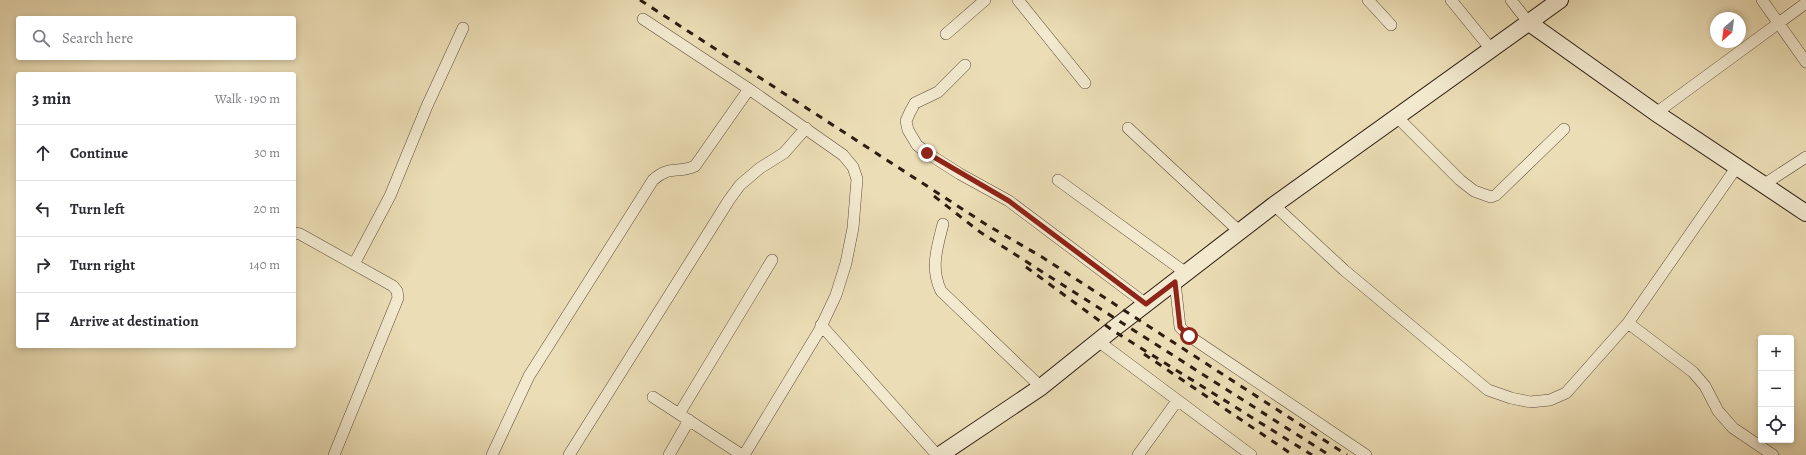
<!DOCTYPE html>
<meta charset="utf-8">
<style>
:root{--surface:#fff;--page:#f2f2f3;--text:#2b2b33;--muted:#7c7c81;--line:#e1e1e2}
body{margin:0;font-family:Alegreya,serif;background:var(--page);color:var(--text)}
.controls{position:absolute;right:12px;bottom:12px;display:grid;overflow:hidden;border-radius:4px;box-shadow:0 2px 6px #0003}
.controls button{width:36px;height:36px;display:grid;place-items:center;padding:0;border:0;border-bottom:1px solid var(--line);background:var(--surface);color:var(--text);font:20px sans-serif}
.compass{position:absolute;left:1710px;top:12px;width:36px;height:36px;border-radius:50%;background:var(--surface);box-shadow:0 2px 6px #0003;rotate:208deg}
.stop{position:absolute;width:12px;height:12px;margin:-9px;border:3px solid #8f2418;border-radius:50%;background:#fff}
.stop.end{background:#8f2418;border-color:#fff;box-shadow:0 1px 4px #0008}
.list{margin:0;padding:0;list-style:none}
h2{display:flex;justify-content:space-between;align-items:center;height:52px;margin:0;padding:0 16px;font-size:17px}
h2 small{font-size:13px;font-weight:400;color:var(--muted)}
.list li{display:grid;grid-template-columns:26px 1fr auto;gap:12px;align-items:center;box-sizing:border-box;height:56px;padding:0 16px;border-top:1px solid var(--line)}
.list b{display:block;font-size:15px;white-space:nowrap}
.list em{font-size:13px;font-style:normal;color:var(--muted)}
.icon{flex:none;width:22px;height:22px;fill:none;stroke:currentColor;stroke-width:2;stroke-linecap:round;stroke-linejoin:round}
.map{position:relative;flex:none;width:1806px;height:455px;overflow:hidden}
.search{position:absolute;background:var(--surface);box-shadow:0 2px 6px #0003;left:16px;top:16px;width:280px;height:44px;display:flex;align-items:center;gap:10px;box-sizing:border-box;padding:0 14px;border-radius:4px;color:var(--muted);font-size:15px}
.panel{position:absolute;background:var(--surface);box-shadow:0 2px 6px #0003;left:16px;top:72px;width:280px;height:276px;border-radius:4px}
.map>svg:first-child{display:block}
.lines{fill:none;stroke-linecap:round;stroke-linejoin:round}
.street-casing{stroke:#5c4c3b;stroke-width:12}
.secondary-casing{stroke:#2c1c12;stroke-width:18}
.street{stroke:#f2e9cf;stroke-width:11}
.secondary{stroke:#f2e9cf;stroke-width:16}
.rail{stroke:#2c1c12;stroke-width:3;stroke-dasharray:7 7;stroke-linecap:butt}
.route{stroke:#8f2418;stroke-width:5}
</style>
<div class="map">
<svg width="1806" height="455" viewBox="0 0 1806 455">
<rect width="100%" height="100%" fill="#ebddb5"/>
<filter id="stains"><feTurbulence type="fractalNoise" baseFrequency=".005" numOctaves="4"/><feColorMatrix values="0 0 0 0 .2 0 0 0 0 .09 0 0 0 0 .02 0 0 0 .5 -.17"/></filter>
<radialGradient id="worn" r=".72"><stop offset=".6" stop-color="#630" stop-opacity="0"/><stop offset="1" stop-color="#630" stop-opacity=".3"/></radialGradient>
<g class="lines">
<g class="street-casing">
<path id="street" d="M1018,0L1085,83
M1368,0L1391,25
M1451,0L1491,49
M1511,0L1528,22
M1762,0L1806,62
M643,19L749,89L843,155L853,167L857,179L853,228L846,263L836,295L819,331L744,455
M946,34L985,0
M965,65L938,92L915,103L910,112L906,121L908,130L917,145L927,153L960,174L1009,201L1146,304
M1656,113L1806,3
M1397,117L1460,180L1474,191L1491,197L1496,195L1564,129
M1128,128L1240,232
M1058,180L1186,273
M1763,185L1806,157
M1274,205L1344,270L1488,390L1511,398L1530,402L1550,400L1566,393L1628,323L1736,168
M943,224C937,248 930,268 941,291L1041,387
M294,233L300,234L393,286L397,291L398,298L334,455
M354,264L390,196L427,106L463,28
M1175,282L1180,327L1189,336L1366,455
M1628,323L1693,372L1705,386L1718,411L1733,428L1773,455
M821,325L937,455
M1098,341L1251,455
M653,397L742,455
M679,414L772,260
M492,455L529,376L653,180C669,165 678,174 695,166L749,89
M569,455L729,200L740,185L760,168L784,153L806,128
M669,455L689,420
M1138,455L1177,401"/>
</g>
<g class="secondary-casing">
<path id="secondary" d="M1528,22L1656,113L1806,213
M940,455L1041,387L1112,330L1274,205L1560,0"/>
</g>
<use href="#street" class="street"/>
<use href="#secondary" class="secondary"/>
<path class="rail" d="M640,0L987,225L1042,257L1347,455
M934,196L980,232L1329,455
M1026,267L1112,330L1312,455
M1144,354L1293,455"/>
</g>
<g class="lines">
<path class="route" d="M927,153L1009,201L1146,304L1175,282L1180,327L1189,336"/>
</g>
<rect width="100%" height="100%" filter="url(#stains)"/>
<rect width="100%" height="100%" fill="url(#worn)"/>
</svg>
<div class="controls">
<button>+</button>
<button>−</button>
<button><svg class="icon" aria-label="locate" viewBox="0 0 24 24"><circle cx="12" cy="12" r="6"/><path d="M12 2v4M12 18v4M2 12h4M18 12h4"/></svg></button>
</div>
<svg class="compass" viewBox="-18 -18 36 36"><path d="M0-13l5 13h-10z" fill="#e53935"/><path d="M0 13l5-13h-10z" fill="#7c7c81"/></svg>
<div class="stop" style="left:1189px;top:336px"></div>
<div class="stop end" style="left:927px;top:153px"></div>
<div class="search"><svg class="icon" aria-label="search" viewBox="0 0 24 24"><circle cx="10" cy="10" r="6"/><path d="M15 15l6 6"/></svg>Search here</div>
<section class="panel">
<h2>3 min<small>Walk · 190 m</small></h2>
<ul class="list">
<li><svg class="icon" aria-label="ahead" viewBox="0 0 24 24"><path d="M12 20V5M6 11l6-6 6 6"/></svg><div><b>Continue</b></div><em>30 m</em></li>
<li><svg class="icon" aria-label="left" viewBox="0 0 24 24"><path d="M17 20v-9H6M10 6l-5 5 5 5"/></svg><div><b>Turn left</b></div><em>20 m</em></li>
<li><svg class="icon" aria-label="right" viewBox="0 0 24 24"><path d="M7 20v-9h11M14 6l5 5-5 5"/></svg><div><b>Turn right</b></div><em>140 m</em></li>
<li><svg class="icon" aria-label="arrive" viewBox="0 0 24 24"><path d="M6 21V4h12l-3 4 3 4H6"/></svg><div><b>Arrive at destination</b></div></li>
</ul>
</section>
</div>
